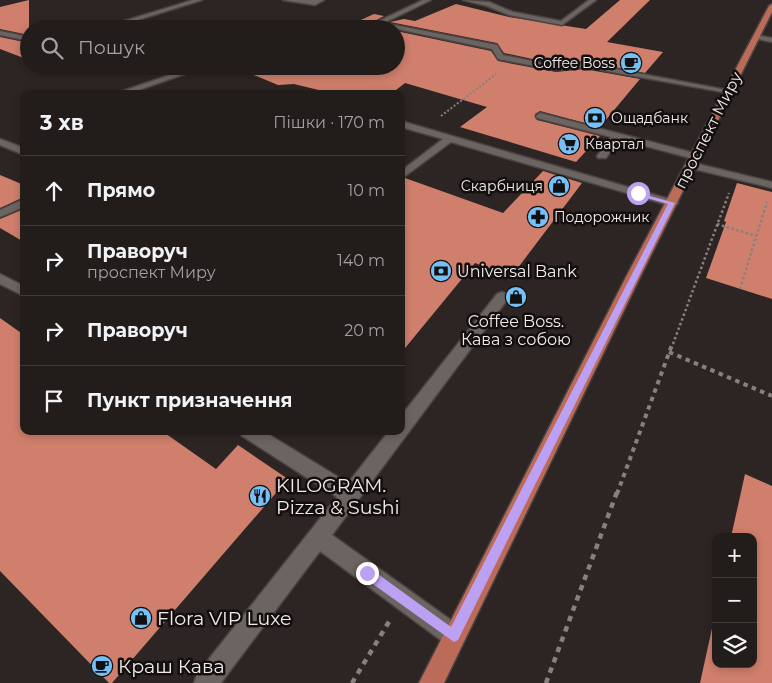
<!DOCTYPE html>
<html lang="uk">
<meta charset="utf-8">
<style>
:root{--surface:#221c1b;--page:#2e2928;--text:#f1f3f6;--muted:#a2a1a3;--line:#3f3a3a}
body{margin:0;font-family:Montserrat,sans-serif;background:var(--page);color:var(--text)}
.controls{position:absolute;right:15px;bottom:15px;display:grid;overflow:hidden;border-radius:10px;box-shadow:0 2px 8px #0003}
.controls button{width:45px;height:45px;display:grid;place-items:center;padding:0;border:0;border-bottom:1px solid var(--line);background:var(--surface);color:var(--text);font:25px sans-serif}
.stop{position:absolute;width:15px;height:15px;margin:-11px;border:4px solid #bca0f2;border-radius:50%;background:#fff}
.stop.end{background:#bca0f2;border-color:#fff;box-shadow:0 1px 5px #0008}
.list{margin:0;padding:0;list-style:none}
h2{display:flex;justify-content:space-between;align-items:center;height:65px;margin:0;padding:0 20px;font-size:21px}
h2 small{font-size:16px;font-weight:400;color:var(--muted)}
.list li{display:grid;grid-template-columns:32px 1fr auto;gap:15px;align-items:center;box-sizing:border-box;height:70px;padding:0 20px;border-top:1px solid var(--line)}
.list b{display:block;font-size:19px;white-space:nowrap}
.list p{margin:0;font-size:16px;white-space:nowrap;color:var(--muted)}
.list em{font-size:16px;font-style:normal;color:var(--muted)}
.icon{flex:none;width:28px;height:28px;fill:none;stroke:currentColor;stroke-width:2;stroke-linecap:round;stroke-linejoin:round}
.map{position:relative;flex:none;width:772px;height:683px;overflow:hidden}
.search{position:absolute;background:var(--surface);box-shadow:0 2px 8px #0003;left:20px;top:20px;width:385px;height:55px;display:flex;align-items:center;gap:12px;box-sizing:border-box;padding:0 18px;border-radius:28px;color:var(--muted);font-size:19px}
.panel{position:absolute;background:var(--surface);box-shadow:0 2px 8px #0003;left:20px;top:90px;width:385px;height:345px;border-radius:10px}
.map>svg:first-child{display:block}
.building{fill:#cf7f6c}
.lines{fill:none;stroke-linecap:round;stroke-linejoin:round}
.minor-casing{stroke:#4a4342;stroke-width:3}
.major-casing{stroke:#4a4342;stroke-width:3}
.path-far3{stroke:#87807f;stroke-width:2;stroke-dasharray:2 2;stroke-linecap:butt}
.path-far2{stroke:#87807f;stroke-width:2.5;stroke-dasharray:2.5 2.5;stroke-linecap:butt}
.path-far1{stroke:#87807f;stroke-width:4;stroke-dasharray:4.5 4.5;stroke-linecap:butt}
.path{stroke:#87807f;stroke-width:4.5;stroke-dasharray:5.5 5.5;stroke-linecap:butt}
.minor{fill:#6c6461;fill-rule:evenodd}
.major{fill:#bc6b58;fill-rule:evenodd}
.route{fill:#bca0f2}
.labels{text-anchor:middle;stroke-width:5;stroke-linejoin:round;paint-order:stroke}
.far-poi-label{font-size:14px;fill:#f0ebea;stroke:#130f0e;text-anchor:start}
.street-label{font-size:16px;fill:#f0ebea;stroke:#130f0e}
.poi-label{font-size:16px;fill:#f0ebea;stroke:#130f0e;text-anchor:start}
.near-poi-label{font-size:19px;fill:#f0ebea;stroke:#130f0e;text-anchor:start}
</style>
<div class="map">
<svg width="772" height="683" viewBox="0 0 772 683">
<rect width="100%" height="100%" fill="#2d2524"/>
<path class="building" d="M29,0V35L0,29V7Z
M620,0H650L607,42L663,52L645,73L584,61L556,64L504,53L497,43L390,22L404,19L415,21L456,4L509,17L586,29Z
M374,14L384,16L360,29H341Z
M396,31L491,51L498,61L556,72L584,69L640,79L600,127L540,111L535,114L537,120L600,136L576,162L460,127L487,107L405,83L391,94H335L294,84L278,85L244,71L255,66H396Z
M0,37L29,43V60L0,49Z
M543,171L582,183L511,277L475,263L401,353V181L405,178L503,213Z
M0,175L24,185V197L0,208Z
M737,183L772,192V299L706,278L726,222L724,221Z
M24,209V242L0,228V219Z
M0,318L24,335V431H162L216,469L238,445L288,479L112,683H109L0,571Z
M745,474L772,486V683H700L716,610V664H753V537H731Z"/>
<g class="lines">
<g class="minor-casing">
<path id="minor" d="M193,0H202L109,29H98Z
M283,0H324L315,5Z
M423,0H431L384,23L497,45L503,55L556,66L584,63L732,91L728,93L584,67L556,70L498,59L492,49L378,25L371,29H362Z
M463,0L489,2L513,12L561,21L589,0H596L562,25L509,15L487,6Z
M0,31L29,37V41L0,35Z
M755,35L772,38V42L753,38Z
M196,66H208L127,94L117,93Z
M540,113L698,154L699,156L694,159L619,139L606,158H598L597,156L611,137L537,118L536,116Z
M401,121L676,201L678,203L676,205H668L451,142L401,179V171L443,139L401,127Z
M0,139L24,148V155L0,145Z
M690,162L772,182V188L686,167V163Z
M24,199V207L0,217V210Z
M0,274L24,286V296L0,284Z
M502,292L507,294L509,297L507,300L332,535L462,628L465,636L462,644L454,647L446,644L320,551L221,683H194L197,674L337,497L242,436L239,431H263L348,483L389,431H401V416L497,294Z"/>
</g>
<g class="major-casing">
<path id="major" d="M772,4V12L640,277L444,683H419L626,277L769,6Z"/>
</g>
<path class="path-far3" d="M441,116L496,74"/>
<path class="path-far2" d="M717,224L756,236
M740,289L767,202
M673,344L729,193"/>
<path class="path-far1" d="M669,352L772,396
M617,494L673,342"/>
<path class="path" d="M352,683L390,620
M546,683L617,492"/>
<use href="#minor" class="minor"/>
<use href="#major" class="major"/>
</g>
<path class="route" d="M636,192L675,203L458,640L454,642L363,577L361,573L363,569H371L451,627L668,204L636,195Z"/>
<defs>
<g id="cafe-disc" transform="scale(1.125)"><circle r="9.5" fill="#75c0f6" stroke="#130f0e"/><path d="M-5.5-4.5H6V0H3Q3 3.5 0 3.5H-2.5Q-5.5 3.5-5.5 0ZM3-3.2v2h1.7v-2ZM-6 4.5H4V6H-6Z" fill="#111"/></g>
<g id="bank-disc" transform="scale(1.125)"><circle r="9.5" fill="#75c0f6" stroke="#130f0e"/><path d="M-6-4H6V4H-6ZM0-2.3a2.3 2.3 0 1 0 0 4.6a2.3 2.3 0 1 0 0-4.6Z" fill="#111"/></g>
<g id="supermarket-disc" transform="scale(1.125)"><circle r="9.5" fill="#75c0f6" stroke="#130f0e"/><path d="M-6-5.5h2.5l.6 2H6L4.5 2H-2.5L-4.4-4H-6ZM-1.5 3.2a1.3 1.3 0 1 0 .1 0ZM3 3.2a1.3 1.3 0 1 0 .1 0Z" fill="#111"/></g>
<g id="shop-disc" transform="scale(1.125)"><circle r="9.5" fill="#75c0f6" stroke="#130f0e"/><path d="M-5-2.5h2.3a2.7 3.5 0 0 1 5.4 0H5L5.5 6h-11ZM-1.5-2.5h3a1.5 2.3 0 0 0-3 0Z" fill="#111"/></g>
<g id="pharmacy-disc" transform="scale(1.125)"><circle r="9.5" fill="#75c0f6" stroke="#130f0e"/><path d="M-2-6h4v4h4v4h-4v4h-4v-4h-4v-4h4Z" fill="#111"/></g>
<g id="restaurant-disc" transform="scale(1.125)"><circle r="9.5" fill="#75c0f6" stroke="#130f0e"/><path d="M-5-6h1v4h1v-4h1v4h1v-4h1v5L-1.5 .5V6h-2V.5L-5-1ZM5-6V6H3V1.5H1.5Q1.5-4 5-6Z" fill="#111"/></g>
</defs>
<g fill-rule="evenodd">
<use href="#cafe-disc" x="631" y="63"/>
<use href="#bank-disc" x="595" y="118"/>
<use href="#supermarket-disc" x="569" y="144"/>
<use href="#shop-disc" x="559" y="186"/>
<use href="#pharmacy-disc" x="538" y="217"/>
<use href="#bank-disc" x="441" y="271"/>
<use href="#shop-disc" x="516" y="297"/>
<use href="#restaurant-disc" x="260" y="496"/>
<use href="#shop-disc" x="141" y="618"/>
<use href="#cafe-disc" x="102" y="666"/>
</g>
<g class="labels">
<g class="far-poi-label">
<text x="615" y="68" text-anchor="end">Coffee Boss</text>
<text x="611" y="123">Ощадбанк</text>
<text x="585" y="149">Квартал</text>
<text x="543" y="191" text-anchor="end">Скарбниця</text>
<text x="554" y="222">Подорожник</text>
</g>
<g class="street-label">
<text transform="translate(708 130) rotate(-63)" y="6">проспект Миру</text>
</g>
<g class="poi-label">
<text x="457" y="277">Universal Bank</text>
<text x="516" y="327" text-anchor="middle">Coffee Boss.<tspan x="516" dy="18">Кава з собою</tspan></text>
</g>
<g class="near-poi-label">
<text x="276" y="492">KILOGRAM.<tspan x="276" dy="22">Pizza &amp; Sushi</tspan></text>
<text x="157" y="625">Flora VIP Luxe</text>
<text x="118" y="673">Краш Кава</text>
</g>
</g>
</svg>
<div class="controls">
<button>+</button>
<button>−</button>
<button><svg class="icon" aria-label="layers" viewBox="0 0 24 24"><path d="M12 4l9 5-9 5-9-5zM3 14l9 5 9-5"/></svg></button>
</div>
<div class="stop" style="left:638px;top:193px"></div>
<div class="stop end" style="left:367px;top:573px"></div>
<div class="search"><svg class="icon" aria-label="search" viewBox="0 0 24 24"><circle cx="10" cy="10" r="6"/><path d="M15 15l6 6"/></svg>Пошук</div>
<section class="panel">
<h2>3 хв<small>Пішки · 170 m</small></h2>
<ul class="list">
<li><svg class="icon" aria-label="ahead" viewBox="0 0 24 24"><path d="M12 20V5M6 11l6-6 6 6"/></svg><div><b>Прямо</b></div><em>10 m</em></li>
<li><svg class="icon" aria-label="right" viewBox="0 0 24 24"><path d="M7 20v-9h11M14 6l5 5-5 5"/></svg><div><b>Праворуч</b><p>проспект Миру</p></div><em>140 m</em></li>
<li><svg class="icon" aria-label="right" viewBox="0 0 24 24"><path d="M7 20v-9h11M14 6l5 5-5 5"/></svg><div><b>Праворуч</b></div><em>20 m</em></li>
<li><svg class="icon" aria-label="arrive" viewBox="0 0 24 24"><path d="M6 21V4h12l-3 4 3 4H6"/></svg><div><b>Пункт призначення</b></div></li>
</ul>
</section>
</div>
